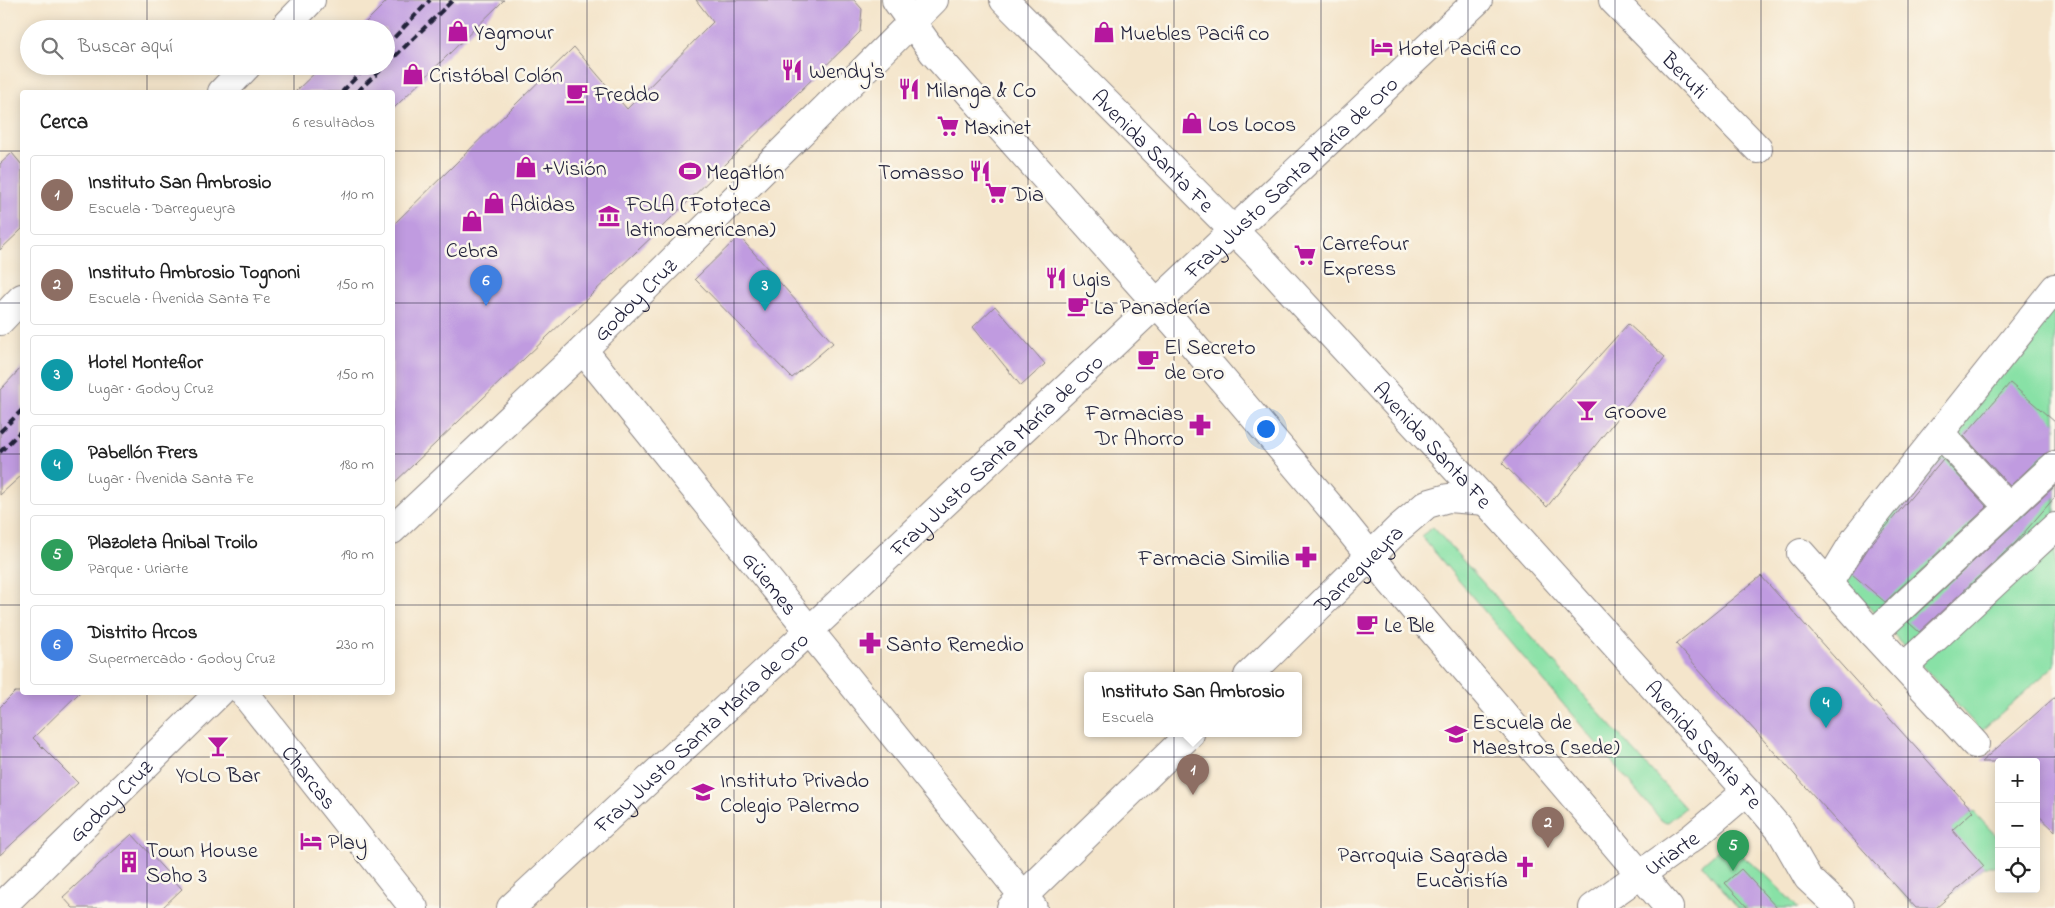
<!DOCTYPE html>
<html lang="es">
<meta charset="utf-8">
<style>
:root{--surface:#fff;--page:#f2f2f2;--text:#222;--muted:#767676;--line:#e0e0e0;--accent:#111827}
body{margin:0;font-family:"Indie Flower",sans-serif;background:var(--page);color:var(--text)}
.controls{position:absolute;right:15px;bottom:15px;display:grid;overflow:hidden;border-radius:5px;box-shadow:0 2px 12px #0003}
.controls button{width:45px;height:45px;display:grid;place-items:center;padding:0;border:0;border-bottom:1px solid var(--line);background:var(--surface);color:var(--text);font:25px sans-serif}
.you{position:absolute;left:1265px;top:428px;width:18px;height:18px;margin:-12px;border:4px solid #fff;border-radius:50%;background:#1a73e8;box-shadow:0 0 0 8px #1a73e833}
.badge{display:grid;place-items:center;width:32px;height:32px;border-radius:50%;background:var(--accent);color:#fff;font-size:16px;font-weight:700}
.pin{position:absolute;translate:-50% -41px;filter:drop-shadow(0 1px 2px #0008)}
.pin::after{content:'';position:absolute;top:26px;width:18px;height:15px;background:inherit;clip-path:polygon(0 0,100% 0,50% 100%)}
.popup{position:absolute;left:1084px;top:672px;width:218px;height:65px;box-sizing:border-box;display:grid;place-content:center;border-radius:5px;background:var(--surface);filter:drop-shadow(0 1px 4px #0005);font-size:16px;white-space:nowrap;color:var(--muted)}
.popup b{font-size:19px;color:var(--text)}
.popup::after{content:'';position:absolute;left:50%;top:100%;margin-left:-10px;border:10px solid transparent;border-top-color:var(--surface)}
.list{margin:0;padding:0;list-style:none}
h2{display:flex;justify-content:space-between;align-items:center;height:65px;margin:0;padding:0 20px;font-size:21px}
h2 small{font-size:16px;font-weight:400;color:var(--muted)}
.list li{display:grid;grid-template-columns:32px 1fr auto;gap:15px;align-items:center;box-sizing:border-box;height:80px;margin:0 10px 10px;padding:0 10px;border:1px solid var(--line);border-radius:5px}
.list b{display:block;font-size:19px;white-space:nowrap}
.list p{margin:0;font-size:16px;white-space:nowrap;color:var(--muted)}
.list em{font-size:16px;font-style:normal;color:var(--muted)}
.icon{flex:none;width:28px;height:28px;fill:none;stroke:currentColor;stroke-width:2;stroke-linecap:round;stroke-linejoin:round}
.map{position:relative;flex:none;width:2055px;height:908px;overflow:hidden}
.search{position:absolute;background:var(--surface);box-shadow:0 2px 12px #0003;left:20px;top:20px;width:375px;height:55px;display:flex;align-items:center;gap:12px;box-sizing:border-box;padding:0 18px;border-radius:28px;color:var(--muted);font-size:19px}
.panel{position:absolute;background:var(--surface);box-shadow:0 2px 12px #0003;left:20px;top:90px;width:375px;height:605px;border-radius:5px}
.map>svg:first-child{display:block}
.green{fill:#88e1a6;stroke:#558270}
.building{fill:#c09be0}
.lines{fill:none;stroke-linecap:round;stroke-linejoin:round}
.minor-casing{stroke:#8b8483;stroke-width:30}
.major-casing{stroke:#8b8483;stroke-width:30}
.minor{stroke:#fff;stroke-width:28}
.major{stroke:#fff;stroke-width:28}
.rail{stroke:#22223b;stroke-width:4;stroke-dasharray:8 4;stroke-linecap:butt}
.grid{fill:none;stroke:#22223b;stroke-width:1;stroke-opacity:0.55}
.labels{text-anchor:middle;stroke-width:5;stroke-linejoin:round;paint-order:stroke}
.poi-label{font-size:22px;fill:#22223b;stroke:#fbf7ec;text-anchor:start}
.street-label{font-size:22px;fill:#22223b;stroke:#fbf7ec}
</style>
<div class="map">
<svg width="2055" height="908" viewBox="0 0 2055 908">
<rect width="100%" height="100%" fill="#fbf7ec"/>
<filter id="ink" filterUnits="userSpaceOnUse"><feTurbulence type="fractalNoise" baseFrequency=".02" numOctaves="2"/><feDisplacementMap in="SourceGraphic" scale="10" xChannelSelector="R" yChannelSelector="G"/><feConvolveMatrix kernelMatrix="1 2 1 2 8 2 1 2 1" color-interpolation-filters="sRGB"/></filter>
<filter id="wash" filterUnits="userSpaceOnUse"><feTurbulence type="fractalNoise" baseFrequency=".0096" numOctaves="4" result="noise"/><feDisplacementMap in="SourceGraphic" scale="20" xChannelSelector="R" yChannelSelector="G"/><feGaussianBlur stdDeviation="1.12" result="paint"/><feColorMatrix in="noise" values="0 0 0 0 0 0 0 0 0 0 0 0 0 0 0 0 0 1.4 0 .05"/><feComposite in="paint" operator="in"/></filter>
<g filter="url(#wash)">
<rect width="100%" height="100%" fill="#f4e5cb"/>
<path class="green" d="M2055,300V665L1981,731L1848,584L1844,573Z
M1433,527L1685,808L1668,822L1662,821L1421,536Z
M1973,811L1999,839V866H1984L1936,908H1915L1892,882Z
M1726,843L1768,877L1798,908H1738L1702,864Z"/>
<g id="blocks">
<path class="building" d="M388,0H504L392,110V92H295L322,66H386V29H359Z
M696,0H854L862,9L860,32L658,231L392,485V226L574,47L627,109L713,22Z
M12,153L22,165V229L0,250V164Z
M739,236L833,343L792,378L695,279Z
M995,306L1045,364L1021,386L973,327Z
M1628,324L1665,357L1547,507L1502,463Z
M22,367V475L0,495V390Z
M2010,383L2055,422V450L2044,454L2010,486L1964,436Z
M1943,459L1987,507L1885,602L1852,574L1869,547Z
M2055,486V497L2016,542L1919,632L1908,622Z
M1761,576L1973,811L1952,830L1984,866L1936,908H1916L1676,644Z
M15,692H80L33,738L78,783L0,855V707Z
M2055,697V831L2036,813V762H1981Z
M132,834L182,889L162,908H73L63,897Z
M1741,869L1777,908H1748L1725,883Z"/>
</g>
</g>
<g filter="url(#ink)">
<use href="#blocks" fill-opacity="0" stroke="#8b8483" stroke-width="1"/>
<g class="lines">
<g class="minor-casing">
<g id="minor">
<path id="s1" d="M1613,0L1758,149"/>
<path id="s2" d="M583,350L1033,908"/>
<path d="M1940,433L2009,508"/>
<path id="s3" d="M392,530L583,350L934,0"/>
<path d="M1801,553L1873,634L1975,744"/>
<path d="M1828,584L1856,538L2055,288"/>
<path d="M1873,634L2055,465"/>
<path d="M1904,667L2055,527"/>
<path id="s4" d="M1248,676L1399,528L1427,504L1448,498L1486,501"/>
<path id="s5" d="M243,692L414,908"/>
<path id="s6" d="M0,908L220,692"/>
<path id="s7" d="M511,908L810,630L1478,0"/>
<path d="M1011,908L1190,734"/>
<path id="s8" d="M1593,908L1693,837L1747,791"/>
</g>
</g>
<g class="major-casing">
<g id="major">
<path d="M896,0L933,52L1177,326L1339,517L1392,583L1669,908"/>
<path id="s9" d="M1004,0L1256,253L1493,509L1747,791L1781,831L1808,878L1840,908"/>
<path d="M283,29L311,0"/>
<path d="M222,92L247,66"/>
<path d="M0,321L22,298"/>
</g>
</g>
<use href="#minor" class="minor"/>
<use href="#major" class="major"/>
<path class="rail" d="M386,46L430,0
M386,65L453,0
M342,92L367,66
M357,92L385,66
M0,432L22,410
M0,452L22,430"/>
</g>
</g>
<path class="grid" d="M147,0V29M294,0V29M440,0V908M587,0V908M734,0V908M881,0V908M1028,0V908M1174,0V908M1321,0V908M1468,0V908M1615,0V908M1761,0V908M1908,0V908M147,66V92M294,66V92M0,151H22M392,151H2055M0,303H22M392,303H2055M0,454H22M392,454H2055M0,605H22M392,605H2055M147,692V908M294,692V908M0,757H2055"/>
<defs>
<g id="shop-bare" transform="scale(1.725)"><path d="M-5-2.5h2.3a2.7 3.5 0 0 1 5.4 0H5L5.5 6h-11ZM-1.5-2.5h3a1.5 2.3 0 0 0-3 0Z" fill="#b5179e" stroke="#fbf7ec" stroke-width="2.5" paint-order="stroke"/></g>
<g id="hotel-bare" transform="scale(1.725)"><path d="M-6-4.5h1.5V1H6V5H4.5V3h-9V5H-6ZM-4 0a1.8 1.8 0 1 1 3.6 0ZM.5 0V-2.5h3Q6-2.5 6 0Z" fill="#b5179e" stroke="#fbf7ec" stroke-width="2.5" paint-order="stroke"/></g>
<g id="restaurant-bare" transform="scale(1.725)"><path d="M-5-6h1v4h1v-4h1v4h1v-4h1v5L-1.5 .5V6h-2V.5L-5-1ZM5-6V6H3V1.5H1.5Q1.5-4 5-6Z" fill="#b5179e" stroke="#fbf7ec" stroke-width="2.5" paint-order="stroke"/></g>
<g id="cafe-bare" transform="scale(1.725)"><path d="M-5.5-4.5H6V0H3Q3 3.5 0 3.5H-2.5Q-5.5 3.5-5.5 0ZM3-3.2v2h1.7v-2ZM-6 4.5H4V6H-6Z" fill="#b5179e" stroke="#fbf7ec" stroke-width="2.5" paint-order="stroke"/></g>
<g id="supermarket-bare" transform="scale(1.725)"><path d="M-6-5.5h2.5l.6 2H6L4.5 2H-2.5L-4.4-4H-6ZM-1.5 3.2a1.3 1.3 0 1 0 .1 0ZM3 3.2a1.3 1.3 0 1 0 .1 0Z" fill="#b5179e" stroke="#fbf7ec" stroke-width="2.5" paint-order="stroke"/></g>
<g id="stadium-bare" transform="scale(1.725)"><path d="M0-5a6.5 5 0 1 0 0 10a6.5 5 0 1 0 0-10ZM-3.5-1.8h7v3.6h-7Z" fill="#b5179e" stroke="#fbf7ec" stroke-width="2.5" paint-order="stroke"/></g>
<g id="museum-bare" transform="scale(1.725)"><path d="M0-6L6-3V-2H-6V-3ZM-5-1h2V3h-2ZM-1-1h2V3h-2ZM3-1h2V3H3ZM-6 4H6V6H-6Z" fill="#b5179e" stroke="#fbf7ec" stroke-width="2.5" paint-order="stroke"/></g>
<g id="bar-bare" transform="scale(1.725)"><path d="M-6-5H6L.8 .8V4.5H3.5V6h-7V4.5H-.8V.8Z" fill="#b5179e" stroke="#fbf7ec" stroke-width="2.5" paint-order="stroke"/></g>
<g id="pharmacy-bare" transform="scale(1.725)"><path d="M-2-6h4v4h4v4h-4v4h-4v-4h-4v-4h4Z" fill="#b5179e" stroke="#fbf7ec" stroke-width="2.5" paint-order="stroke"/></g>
<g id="university-bare" transform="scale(1.725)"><path d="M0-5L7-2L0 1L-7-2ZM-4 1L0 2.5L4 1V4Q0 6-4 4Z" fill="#b5179e" stroke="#fbf7ec" stroke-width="2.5" paint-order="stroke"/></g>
<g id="school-bare" transform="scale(1.725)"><path d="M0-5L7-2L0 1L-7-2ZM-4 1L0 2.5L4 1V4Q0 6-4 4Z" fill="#b5179e" stroke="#fbf7ec" stroke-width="2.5" paint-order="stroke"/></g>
<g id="building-bare" transform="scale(1.725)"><path d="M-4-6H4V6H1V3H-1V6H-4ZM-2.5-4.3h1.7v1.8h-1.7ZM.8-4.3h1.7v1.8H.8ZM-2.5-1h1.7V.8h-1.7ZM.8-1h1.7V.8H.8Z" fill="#b5179e" stroke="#fbf7ec" stroke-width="2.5" paint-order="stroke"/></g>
<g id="church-bare" transform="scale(1.725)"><path d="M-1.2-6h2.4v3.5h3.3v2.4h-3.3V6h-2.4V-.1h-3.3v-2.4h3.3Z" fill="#b5179e" stroke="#fbf7ec" stroke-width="2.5" paint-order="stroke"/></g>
</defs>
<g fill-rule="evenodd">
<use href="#shop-bare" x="458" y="31"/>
<use href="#shop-bare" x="1104" y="32"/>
<use href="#hotel-bare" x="1382" y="47"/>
<use href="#restaurant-bare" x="792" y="70"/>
<use href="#shop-bare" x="413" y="74"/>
<use href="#restaurant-bare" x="909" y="89"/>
<use href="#cafe-bare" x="577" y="93"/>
<use href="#shop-bare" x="1192" y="123"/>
<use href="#supermarket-bare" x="948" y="126"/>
<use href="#shop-bare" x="526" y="167"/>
<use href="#stadium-bare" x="690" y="171"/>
<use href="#restaurant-bare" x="980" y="171"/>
<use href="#supermarket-bare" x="996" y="193"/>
<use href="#shop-bare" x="494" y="203"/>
<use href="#museum-bare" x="609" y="216"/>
<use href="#shop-bare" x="472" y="221"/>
<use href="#supermarket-bare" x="1305" y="255"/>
<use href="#restaurant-bare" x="1056" y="278"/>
<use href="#cafe-bare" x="1078" y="306"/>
<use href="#cafe-bare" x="1148" y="359"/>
<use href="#bar-bare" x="1587" y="410"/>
<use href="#pharmacy-bare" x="1200" y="425"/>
<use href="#pharmacy-bare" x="1306" y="557"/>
<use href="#cafe-bare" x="1367" y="624"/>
<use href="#pharmacy-bare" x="870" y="643"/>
<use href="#university-bare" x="1456" y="734"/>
<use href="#bar-bare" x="218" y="746"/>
<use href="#school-bare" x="703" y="792"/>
<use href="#hotel-bare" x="311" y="841"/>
<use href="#building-bare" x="129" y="862"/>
<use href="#church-bare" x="1525" y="867"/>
</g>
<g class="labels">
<g class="poi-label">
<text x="474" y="39">Yagmour</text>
<text x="1120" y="40">Muebles Pacifico</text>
<text x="1398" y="55">Hotel Pacifico</text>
<text x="809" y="78">Wendy's</text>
<text x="429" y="82">Cristóbal Colón</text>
<text x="926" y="97">Milanga &amp; Co</text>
<text x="594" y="101">Freddo</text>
<text x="1208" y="131">Los Locos</text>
<text x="964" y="134">Maxinet</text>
<text x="542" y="175">+Visión</text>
<text x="706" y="179">Megatlón</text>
<text x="964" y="179" text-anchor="end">Tomasso</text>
<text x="1012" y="201">Dia</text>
<text x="510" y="211">Adidas</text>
<text x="626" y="211">FOLA (Fototeca<tspan x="626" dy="25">latinoamericana)</tspan></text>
<text x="1322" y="250">Carrefour<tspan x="1322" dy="25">Express</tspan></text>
<text x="472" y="257" text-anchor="middle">Cebra</text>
<text x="1072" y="286">Ugis</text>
<text x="1094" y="314">La Panadería</text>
<text x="1164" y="354">El Secreto<tspan x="1164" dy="25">de Oro</tspan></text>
<text x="1604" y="418">Groove</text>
<text x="1184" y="420" text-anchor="end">Farmacias<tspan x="1184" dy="25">Dr Ahorro</tspan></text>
<text x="1290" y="565" text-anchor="end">Farmacia Similia</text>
<text x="1384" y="632">Le Ble</text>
<text x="886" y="651">Santo Remedio</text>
<text x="1472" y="729">Escuela de<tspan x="1472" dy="25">Maestros (sede)</tspan></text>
<text x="218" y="782" text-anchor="middle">YOLO Bar</text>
<text x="720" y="787">Instituto Privado<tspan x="720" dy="25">Colegio Palermo</tspan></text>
<text x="328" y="849">Play</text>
<text x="146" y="857">Town House<tspan x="146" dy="25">Soho 3</tspan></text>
<text x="1508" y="862" text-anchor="end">Parroquia Sagrada<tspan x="1508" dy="25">Eucaristía</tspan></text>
</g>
<g class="street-label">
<text dy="8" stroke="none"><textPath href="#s1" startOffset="104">Beruti</textPath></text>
<text dy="8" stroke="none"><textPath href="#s9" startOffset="212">Avenida Santa Fe</textPath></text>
<text dy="8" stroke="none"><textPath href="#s7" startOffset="1069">Fray Justo Santa María de Oro</textPath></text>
<text dy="8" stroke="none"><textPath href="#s3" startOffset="335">Godoy Cruz</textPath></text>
<text dy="8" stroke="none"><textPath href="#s9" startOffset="618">Avenida Santa Fe</textPath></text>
<text dy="8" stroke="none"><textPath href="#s7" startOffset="664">Fray Justo Santa María de Oro</textPath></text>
<text dy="8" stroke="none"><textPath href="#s4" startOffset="154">Darregueyra</textPath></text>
<text dy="8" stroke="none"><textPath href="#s2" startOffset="299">Güemes</textPath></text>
<text dy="8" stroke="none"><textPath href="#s7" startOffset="259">Fray Justo Santa María de Oro</textPath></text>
<text dy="8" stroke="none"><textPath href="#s9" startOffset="1022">Avenida Santa Fe</textPath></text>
<text dy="8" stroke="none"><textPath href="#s5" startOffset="108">Charcas</textPath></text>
<text dy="8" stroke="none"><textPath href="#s6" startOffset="154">Godoy Cruz</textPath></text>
<text dy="8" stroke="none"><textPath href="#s8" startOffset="96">Uriarte</textPath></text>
</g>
</g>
</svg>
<div class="controls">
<button>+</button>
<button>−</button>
<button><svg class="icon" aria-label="locate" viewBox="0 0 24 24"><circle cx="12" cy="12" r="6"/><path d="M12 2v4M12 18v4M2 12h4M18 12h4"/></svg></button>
</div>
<div class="you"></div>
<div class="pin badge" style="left:1193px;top:795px;background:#8d6e63">1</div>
<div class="popup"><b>Instituto San Ambrosio</b>Escuela</div>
<div class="pin badge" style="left:1548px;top:848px;background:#8d6e63">2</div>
<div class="pin badge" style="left:765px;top:311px;background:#0f9aa8">3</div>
<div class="pin badge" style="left:1826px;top:728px;background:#0f9aa8">4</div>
<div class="pin badge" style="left:1733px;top:871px;background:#2e9e5b">5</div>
<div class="pin badge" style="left:486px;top:306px;background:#3f7fe0">6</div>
<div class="search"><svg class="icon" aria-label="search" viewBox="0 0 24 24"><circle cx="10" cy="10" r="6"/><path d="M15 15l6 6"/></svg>Buscar aquí</div>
<section class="panel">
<h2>Cerca<small>6 resultados</small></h2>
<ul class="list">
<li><span class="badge" style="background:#8d6e63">1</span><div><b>Instituto San Ambrosio</b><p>Escuela · Darregueyra</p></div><em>110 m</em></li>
<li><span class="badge" style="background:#8d6e63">2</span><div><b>Instituto Ambrosio Tognoni</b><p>Escuela · Avenida Santa Fe</p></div><em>150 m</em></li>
<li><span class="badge" style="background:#0f9aa8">3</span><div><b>Hotel Monteflor</b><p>Lugar · Godoy Cruz</p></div><em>150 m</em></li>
<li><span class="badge" style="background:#0f9aa8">4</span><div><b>Pabellón Frers</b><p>Lugar · Avenida Santa Fe</p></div><em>180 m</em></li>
<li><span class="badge" style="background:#2e9e5b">5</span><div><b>Plazoleta Anibal Troilo</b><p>Parque · Uriarte</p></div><em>190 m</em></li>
<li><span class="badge" style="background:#3f7fe0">6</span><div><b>Distrito Arcos</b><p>Supermercado · Godoy Cruz</p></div><em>230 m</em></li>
</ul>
</section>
</div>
